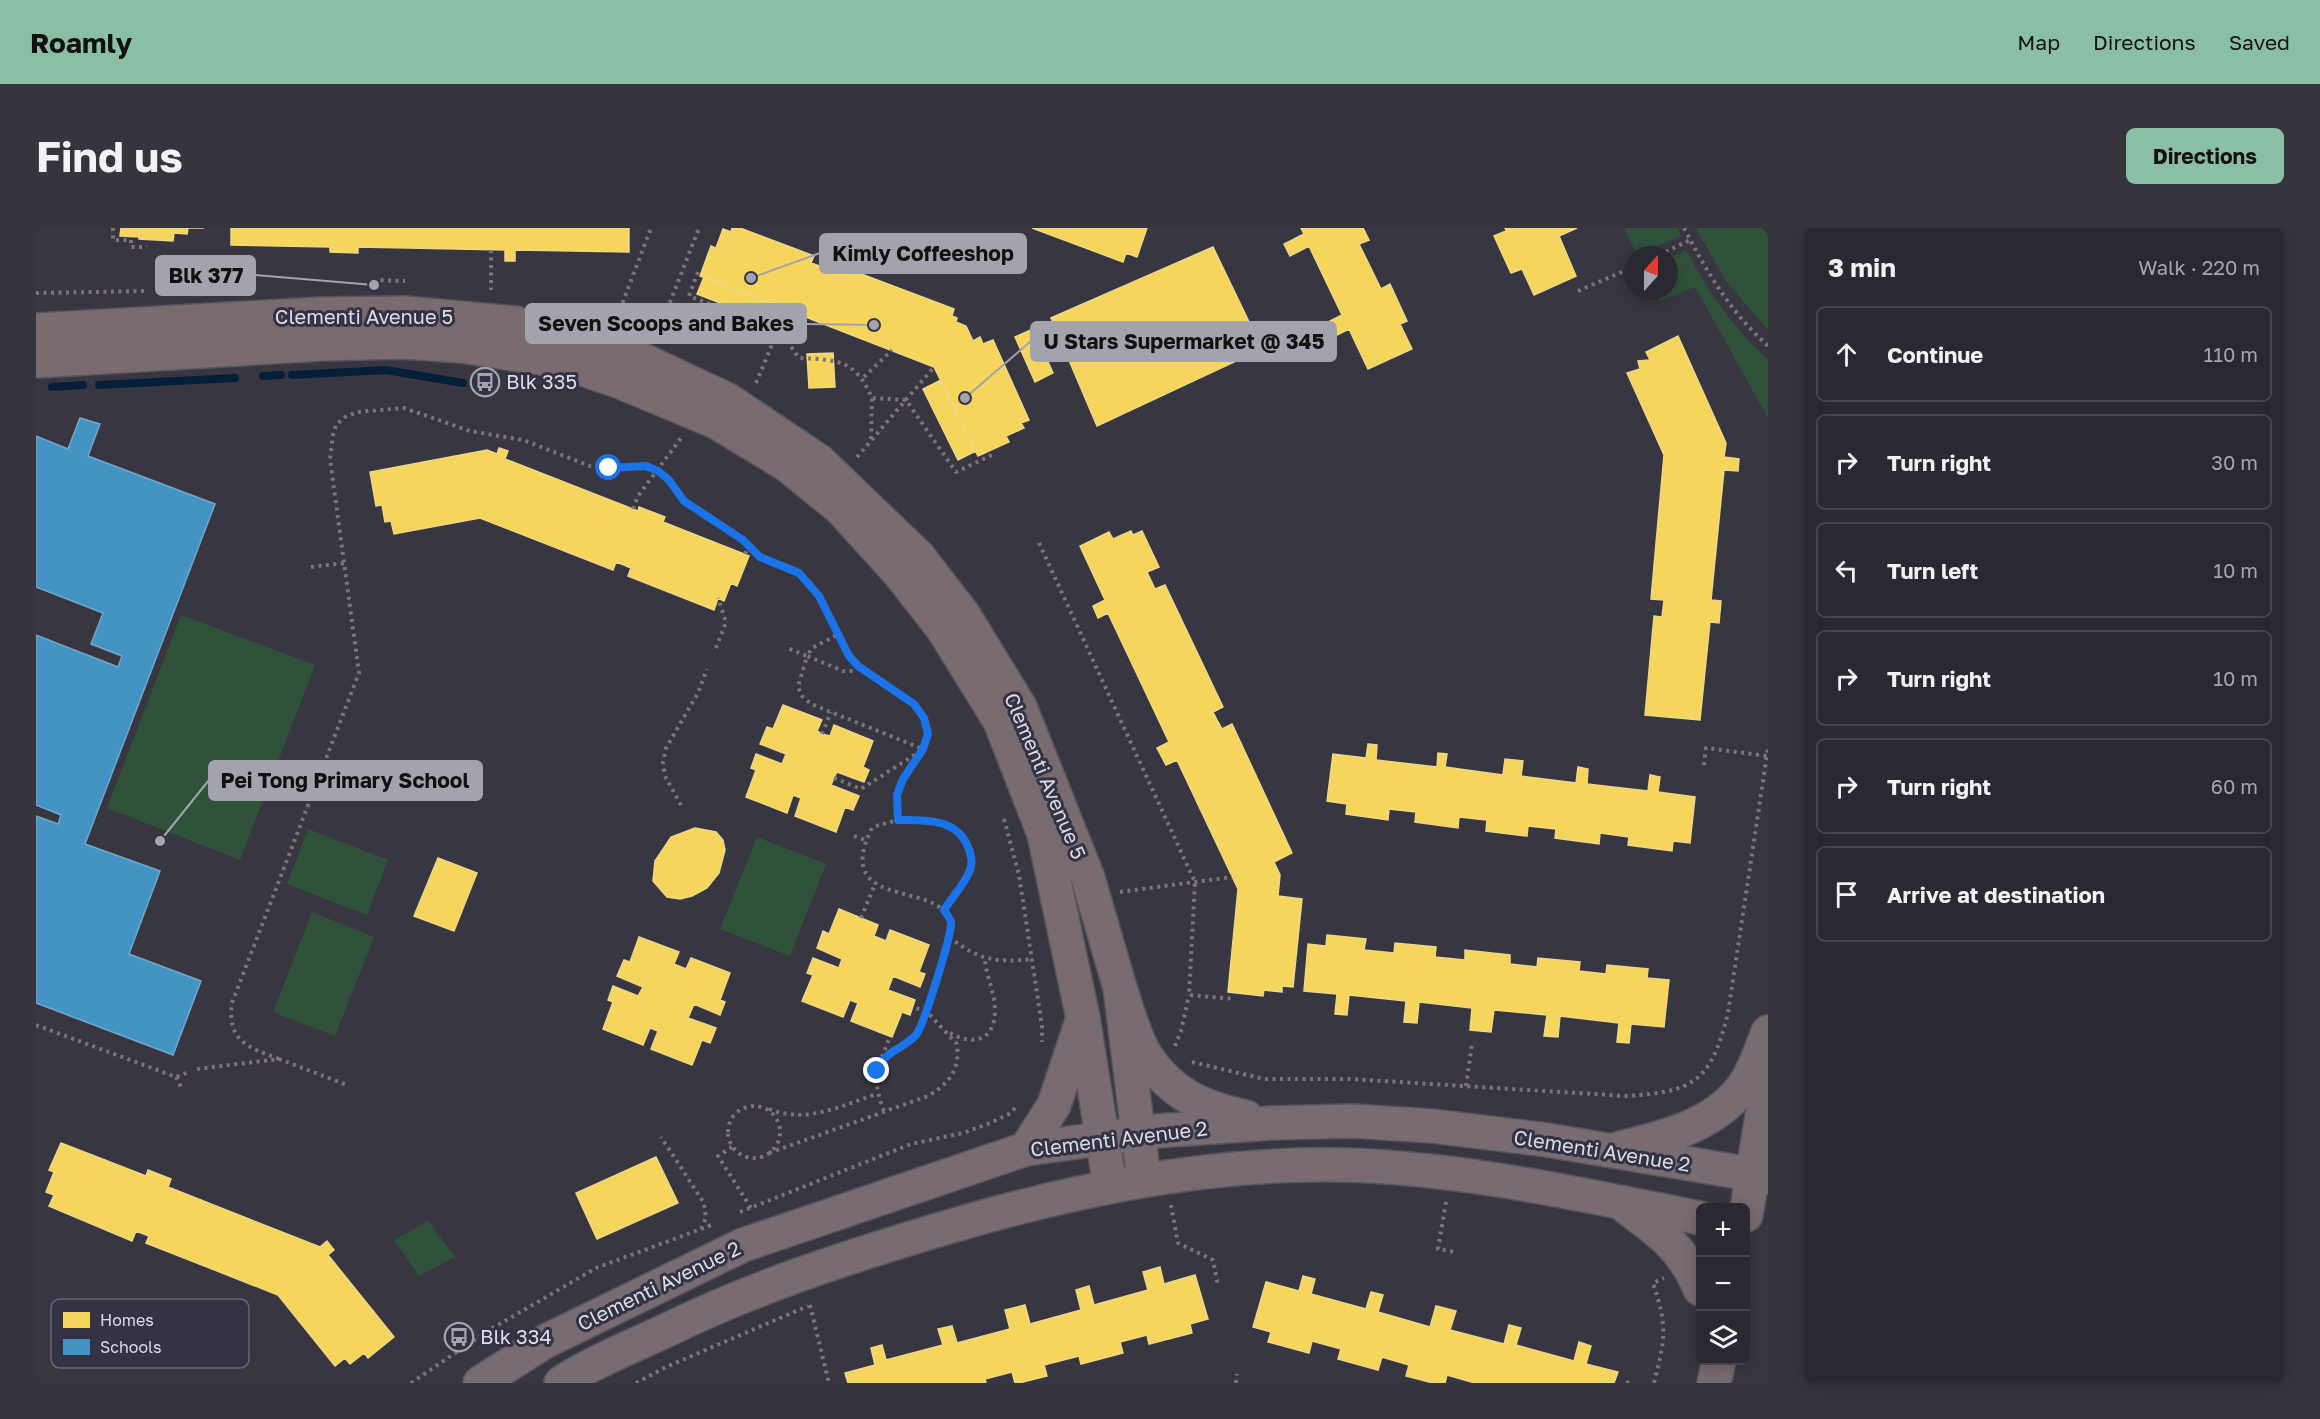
<!DOCTYPE html>
<meta charset="utf-8">
<style>
:root{--surface:#2a2931;--page:#36353d;--text:#f1f3f6;--muted:#a5a6ab;--line:#46454d;--accent:#8abfa5}
body{margin:0;font-family:"Golos Text",sans-serif;background:var(--page);color:var(--text)}
.controls{position:absolute;right:18px;bottom:18px;display:grid;overflow:hidden;border-radius:9px;box-shadow:0 3px 15px #0003}
.controls button{width:54px;height:54px;display:grid;place-items:center;padding:0;border:0;border-bottom:2px solid var(--line);background:var(--surface);color:var(--text);font:30px sans-serif}
.compass{position:absolute;left:1588px;top:18px;width:54px;height:54px;border-radius:50%;background:var(--surface);box-shadow:0 3px 15px #0003;rotate:21deg}
.stop{position:absolute;width:18px;height:18px;margin:-14px;border:4px solid #1a73e8;border-radius:50%;background:#fff}
.stop.end{background:#1a73e8;border-color:#fff;box-shadow:0 2px 6px #0008}
.list{margin:0;padding:0;list-style:none}
h2{display:flex;justify-content:space-between;align-items:center;height:78px;margin:0;padding:0 24px;font-size:26px}
h2 small{font-size:20px;font-weight:400;color:var(--muted)}
.list li{display:grid;grid-template-columns:39px 1fr auto;gap:18px;align-items:center;box-sizing:border-box;height:96px;margin:0 12px 12px;padding:0 12px;border:2px solid var(--line);border-radius:9px}
.list b{display:block;font-size:22px;white-space:nowrap}
.list em{font-size:20px;font-style:normal;color:var(--muted)}
.icon{flex:none;width:33px;height:33px;fill:none;stroke:currentColor;stroke-width:2;stroke-linecap:round;stroke-linejoin:round}
.map{position:relative;flex:none;width:1732px;height:1155px;overflow:hidden;border-radius:9px}
header{display:flex;align-items:center;gap:36px;box-sizing:border-box;height:84px;padding:0 30px;background:var(--accent);color:#111}
header strong{font-size:28px}
nav{display:flex;gap:33px;margin-inline-start:auto;font-size:21px}
.intro{display:flex;align-items:center;justify-content:space-between;box-sizing:border-box;height:144px;padding:0 36px}
h1{margin:0;font-size:42px}
.button{padding:15px 27px;border-radius:9px;background:var(--accent);color:#111;font-size:21px;font-weight:700}
main{display:flex;gap:36px;padding:0 36px}
aside{flex:1;background:var(--surface);border-radius:9px;box-shadow:0 3px 15px #0003}
.map>svg:first-child{display:block}
.green{fill:#30523b}
.homes{fill:#f6d55c;stroke:#eed786;stroke-width:1.5}
.schools{fill:#4393c3;stroke:#71a9ce;stroke-width:1.5}
.lines{fill:none;stroke-linecap:round;stroke-linejoin:round}
.stream{stroke:#061f38;stroke-width:8}
.minor-casing{stroke:#57565e;stroke-width:36}
.major-casing{stroke:#57565e;stroke-width:36}
.path{stroke:#7e7378;stroke-width:4;stroke-dasharray:3 4.5;stroke-linecap:butt}
.minor{stroke:#796b6f;stroke-width:33}
.major{stroke:#786b71;stroke-width:33}
.route{stroke:#1a73e8;stroke-width:8}
.labels{text-anchor:middle;stroke-width:6;stroke-linejoin:round;paint-order:stroke}
.street-label{font-size:20px;fill:#dddde8;stroke:#343345}
.poi-label{font-size:20px;fill:#dddde8;stroke:#343345;text-anchor:start}
.key{fill:#343345;stroke:#676676;stroke-width:1.5}
.key-label{font-size:16px;fill:#dddde8}
.leader{fill:none;stroke:#a3a3ae;stroke-width:2}
.callout-dot{fill:#a3a3ae;stroke:#343345;stroke-width:2}
.callout{fill:#a3a3ae;stroke:#a3a3ae;stroke-width:2}
.callout-label{font-size:21px;text-anchor:middle;font-weight:bold;fill:#111}
</style>
<header>
<strong>Roamly</strong>
<nav><a>Map</a><a>Directions</a><a>Saved</a></nav>
</header>
<div class="intro"><h1>Find us</h1><a class="button">Directions</a></div>
<main>
<div class="map">
<svg width="1732" height="1155" viewBox="0 0 1732 1155">
<rect width="100%" height="100%" fill="#383741"/>
<path class="green" d="M1588,0H1641L1645,8L1601,27Z
M1660,0H1732V102L1690,53Z
M1650,22C1675,67 1694,96 1732,132V190L1659,59L1623,73L1619,63H1633V30Z
M145,387L279,437L204,632L71,580Z
M272,601L352,632L331,687L251,656Z
M721,609L790,636L754,728L684,701Z
M276,684L338,709L299,808L237,784Z
M392,993L419,1029L383,1048L358,1012Z"/>
<path class="homes" d="M85,0H103V9L84,8Z
M103,0H168H152L151,6L138,5L137,13L103,11Z
M195,0H593V24L479,22V33H469V22L322,19V25L294,24V19L195,17Z
M696,0H704L778,28L775,35L789,40L791,33L918,81L916,88L921,90L920,94L930,98L937,113L944,109L947,116L957,112L993,192L985,195L988,200L970,208L973,214L942,228L898,139L767,88L764,97L752,93L756,83L664,48L675,18L680,20L687,1L695,4Z
M996,0H1111L1101,29L1090,25L1087,34Z
M1265,0H1327L1333,12L1323,16L1345,61L1354,56L1371,93L1364,96L1376,121L1332,141L1313,101L1291,112L1284,98L1306,87L1273,18L1254,28L1248,16L1268,6Z
M1469,0H1541L1523,8L1540,48L1498,67L1486,41L1475,45L1458,8L1470,3Z
M1177,19L1226,121L1061,198L1015,90Z
M668,49L748,80L741,97L661,66Z
M997,101L1017,145L999,154L979,109Z
M1642,108L1690,215L1688,229L1703,231L1702,243L1688,242L1675,372L1685,373L1683,395L1674,394L1664,492L1609,487L1618,388L1626,389L1628,372L1615,371L1628,227L1591,145L1604,141L1602,133L1614,132L1610,124Z
M797,125L799,159L773,160L771,126Z
M905,152L940,223L922,232L887,161Z
M463,220L472,223L469,231L602,283L603,279L629,289L627,294L713,328L701,358L695,355L688,373L682,370L678,382L592,348L595,340L588,337L580,334L577,342L444,290L358,306L355,293L349,294L346,277L340,278L334,244L451,222L461,226Z
M1095,303L1097,307L1106,303L1123,339L1111,344L1119,361L1129,357L1187,479L1177,484L1181,492L1186,501L1196,496L1256,625L1238,634L1244,647L1242,668L1266,671L1257,759L1246,758V764L1228,762L1227,768L1192,764L1202,661L1141,532L1130,537L1121,520L1133,514L1072,385L1062,390L1057,378L1069,372L1044,318L1073,304L1077,311Z
M747,477L786,492L781,503L786,506L794,508L798,497L837,513L827,539L833,542L828,554L801,544L798,550L795,557L823,568L817,582L809,579L800,604L759,588L765,570L757,567L751,585L710,569L720,542L715,540L720,526L746,536L750,526L724,516L731,499L737,501Z
M1332,516L1341,517L1340,532L1401,539L1402,525L1411,526L1409,539L1467,547L1469,531L1487,533L1485,548L1540,555L1542,539L1552,541L1551,556L1612,563L1614,547L1624,549L1622,564L1659,569L1654,615L1637,613L1636,623L1592,617L1593,609L1564,605L1563,616L1519,610L1520,601L1492,598L1491,608L1450,603L1451,592L1423,589L1422,600L1379,594L1380,584L1353,581L1352,592L1310,586L1311,576L1291,573L1297,526L1330,530Z
M659,600L680,604L687,612L689,622L683,645L671,660L656,668L644,671L631,669L617,653L619,633L635,609Z
M402,630L441,645L418,703L378,688Z
M803,681L842,697L838,708L850,713L854,702L893,717L883,744L889,746L884,759L857,748L852,762L879,772L874,787L866,784L856,809L815,793L822,775L814,772L807,789L766,773L777,747L771,745L777,730L803,740L806,731L781,720L787,703L793,706Z
M1291,707L1330,711L1328,722L1358,725L1359,715L1400,719L1399,729L1429,732V722L1474,727V736L1501,739L1502,730L1544,734L1543,743L1570,746L1571,737L1612,741L1611,750L1633,752L1628,799L1595,796L1593,815L1581,814L1583,795L1524,788L1522,809L1508,808L1511,787L1458,782L1455,804L1434,802L1436,780L1383,774L1381,795L1368,794L1370,773L1313,767L1311,787L1299,786L1301,766L1268,763L1272,716L1290,718Z
M603,709L643,724L638,736L650,741L655,730L694,745L684,772L689,774L684,787L658,776L652,790L680,800L674,815L666,812L656,837L615,821L622,803L614,800L607,817L567,801L577,774L572,772L577,758L602,768L607,759L581,748L588,732L594,734Z
M25,915L110,948L112,942L135,951L132,959L284,1019L291,1013L298,1022L292,1027L358,1109L332,1130L328,1125L314,1136L309,1130L299,1138L242,1067L110,1015L113,1008L100,1003L96,1013L13,978L18,967L10,964L18,944L13,942Z
M620,929L642,975L561,1011L540,965Z
M1124,1039L1128,1056L1159,1047L1172,1091L1154,1096L1156,1105L1113,1116L1111,1107L1084,1114L1087,1125L1045,1136L1043,1128L1008,1137L1011,1148L983,1155H979L976,1144L949,1151L950,1155H812L809,1145L839,1137L835,1120L846,1117L850,1132L907,1117L902,1101L916,1098L921,1115L974,1101L969,1082L989,1077L994,1096L1045,1082L1040,1062L1053,1058L1058,1077L1112,1062L1107,1044Z
M1267,1048L1279,1051L1275,1066L1330,1081L1335,1064L1347,1067L1342,1084L1394,1099L1400,1078L1420,1083L1414,1102L1468,1116L1473,1097L1485,1100L1480,1117L1538,1133L1543,1114L1555,1118L1550,1136L1582,1144L1578,1155H1439L1411,1147L1409,1155H1397L1370,1148L1373,1137L1346,1129L1342,1142L1302,1131L1305,1121L1276,1113L1273,1125L1232,1114L1235,1104L1217,1099L1230,1054L1263,1063Z"/>
<path class="schools" d="M44,190L64,196L52,228L179,276L49,616L124,643L93,726L165,753L137,827L0,775V588L22,596L25,587L0,577V407L82,439L86,428L55,416L67,385L0,359V208L32,221Z"/>
<g class="lines">
<path class="stream" d="M256,147L350,142L427,155
M227,148L245,147
M63,157L199,150
M16,159L47,157"/>
<g class="minor-casing">
<path id="minor" d="M0,102L285,86L369,85L479,95L592,125L692,172L783,233L883,329L927,386L984,479L1052,650L1084,760L1108,951
M0,133L285,116L367,114L425,118L523,133L582,153L680,194L751,237L804,280L864,346L907,401L964,493L1008,606L1047,790L1074,958"/>
</g>
<g class="major-casing">
<path id="major" d="M1084,760C1091,780 1099,811 1110,828C1136,867 1166,879 1210,889
M1584,920C1631,909 1685,896 1712,851C1720,837 1726,819 1732,804
M990,921L1018,877L1047,790
M1591,980C1625,1005 1648,1021 1664,1061
M1710,987L1732,851
M444,1155L508,1114L707,1017L990,921L1121,903L1235,895L1316,893L1396,898L1511,912L1732,949
M525,1155C557,1134 595,1119 631,1102C715,1061 802,1032 892,1005C1027,964 1165,934 1307,937C1428,940 1546,967 1664,990
M1678,1155L1683,1132"/>
</g>
<path class="path" d="M77,0V12H95V19H111
M1648,0C1671,44 1694,84 1732,118
M455,22V62
M1623,27L1654,12
M662,44L653,68L744,103L763,130C802,132 819,131 836,170L870,172L920,244L958,226
M337,52L369,53
M1542,63L1597,39
M0,65L112,63
M570,88L578,86L585,79L615,0
M631,110L626,95L663,0
M828,149L856,122
M720,155L751,81
M835,211L836,170
M821,229L898,139
M597,281L602,268L645,210
M1003,315L1159,654L1153,767L1199,771
M709,326L713,317
M275,339L309,335
M801,407C807,418 812,430 821,438C842,456 895,473 892,506C891,523 874,536 867,550C860,564 861,577 862,591
M680,420L690,394L682,370
M822,438L817,443H807L771,428L762,459L766,468L775,476L887,521
M786,506L795,484
M1668,537L1670,520L1731,528
M798,550L825,561L883,524
M645,577L629,548L627,534L630,520L662,465L671,441
M968,591L983,647L1006,798V814
M818,608L829,612
M1084,664L1196,649
M825,690L839,656
M913,709C943,732 959,735 996,731
M0,797L140,849L153,844
M914,805C937,818 959,813 959,782C959,765 950,748 949,731
M1139,818L1145,803L1153,767
M846,829L854,808
M243,831C212,819 191,814 196,775L323,445L294,231L297,207L300,197L309,189L321,184L368,180L434,203L487,212L554,238H610L633,251L648,273L707,312L724,329L763,345L774,354L801,407L776,420L771,428L751,420
M1156,834L1228,851H1314L1590,868C1659,864 1675,853 1692,785L1732,520
M161,841L243,831L311,857
M140,849L146,861
M1430,858L1436,816
M692 904a26 26 0 1 1 52 0a26 26 0 1 1-52 0Z
M733,881C771,896 804,878 841,866
M848,883C840,862 833,836 857,822C868,815 878,811 884,799C891,787 892,776 895,764C897,757 902,751 905,743C906,739 905,734 905,730C907,722 911,715 913,708C927,644 790,692 836,600C867,585 944,586 935,639C933,652 916,670 908,682
M696,919L682,928L715,980
M733,925L892,868C914,855 924,841 921,816L891,784L877,779
M1410,974L1402,1021L1419,1024
M1135,977L1142,1015L1177,1032L1182,1058
M704,984L875,916L927,905L954,895L973,886L981,878
M665,1001L678,996
M774,1077L793,1155
M1590,1154L1593,1155
M375,1155L450,1104L560,1040L665,1001L670,990L668,975L625,909
M600,1155L630,1139L772,1078
M1200,1155L1201,1146
M1618,1155C1629,1111 1632,1099 1617,1055L1628,1050"/>
<use href="#minor" class="minor"/>
<use href="#major" class="major"/>
</g>
<g class="lines">
<path class="route" d="M573,240L610,238L622,243L633,252L648,273L707,312L724,329L763,345L783,368L813,428L822,438L878,476L888,490L892,506L887,521L867,551L861,567L862,592C888,592 921,590 932,619C935,625 937,635 934,642C929,656 916,669 908,682C910,685 914,690 915,694C916,706 888,797 880,807C866,822 849,822 841,843"/>
</g>
<defs>
<g id="bus-ring" transform="scale(1.5)"><circle r="9.5" fill="#343345" stroke="#a3a3ae" stroke-width="1.5"/><path d="M-5-6H5V4H4V6H2V4H-2V6H-4V4H-5ZM-3.5-4V0h7V-4ZM-3.5 1.2v1.5H-2V1.2ZM2 1.2v1.5H3.5V1.2Z" fill="#a3a3ae"/></g>
</defs>
<g fill-rule="evenodd">
<use href="#bus-ring" x="449" y="154"/>
<use href="#bus-ring" x="423" y="1109"/>
</g>
<g class="labels">
<g class="street-label">
<text x="328" y="96">Clementi Avenue 5</text>
<text transform="translate(1009 548) rotate(67)" y="7">Clementi Avenue 5</text>
<text transform="translate(1083 911) rotate(-7)" y="7">Clementi Avenue 2</text>
<text transform="translate(1566 923) rotate(9)" y="7">Clementi Avenue 2</text>
<text transform="translate(623 1058) rotate(-26)" y="7">Clementi Avenue 2</text>
</g>
<g class="poi-label">
<text x="470" y="161">Blk 335</text>
<text x="444" y="1116">Blk 334</text>
</g>
</g>
<rect x="15" y="1071" width="198" height="69" rx="9" class="key"/>
<rect x="27" y="1084" width="27" height="16" fill="#f6d55c"/>
<rect x="27" y="1111" width="27" height="16" fill="#4393c3"/>
<g class="key-label">
<text x="64" y="1098">Homes</text>
<text x="64" y="1125">Schools</text>
</g>
<path class="leader" d="M715 50L784 25M338 57L219 47M838 97L770 96M929 170L995 113M124 613L173 552"/>
<g class="callout-dot">
<circle cx="715" cy="50" r="6"/>
<circle cx="338" cy="57" r="6"/>
<circle cx="838" cy="97" r="6"/>
<circle cx="929" cy="170" r="6"/>
<circle cx="124" cy="613" r="6"/>
</g>
<g class="callout">
<rect x="784" y="6" width="206" height="39" rx="6"/>
<rect x="120" y="28" width="99" height="39" rx="6"/>
<rect x="490" y="76" width="280" height="39" rx="6"/>
<rect x="995" y="94" width="305" height="39" rx="6"/>
<rect x="173" y="533" width="273" height="39" rx="6"/>
</g>
<g class="callout-label">
<text x="887" y="33">Kimly Coffeeshop</text>
<text x="170" y="55">Blk 377</text>
<text x="630" y="103">Seven Scoops and Bakes</text>
<text x="1148" y="121">U Stars Supermarket @ 345</text>
<text x="309" y="560">Pei Tong Primary School</text>
</g>
</svg>
<div class="controls">
<button>+</button>
<button>−</button>
<button><svg class="icon" aria-label="layers" viewBox="0 0 24 24"><path d="M12 4l9 5-9 5-9-5zM3 14l9 5 9-5"/></svg></button>
</div>
<svg class="compass" viewBox="-18 -18 36 36"><path d="M0-13l5 13h-10z" fill="#e53935"/><path d="M0 13l5-13h-10z" fill="#a5a6ab"/></svg>
<div class="stop" style="left:573px;top:240px"></div>
<div class="stop end" style="left:841px;top:843px"></div>
</div>
<aside>
<h2>3 min<small>Walk · 220 m</small></h2>
<ul class="list">
<li><svg class="icon" aria-label="ahead" viewBox="0 0 24 24"><path d="M12 20V5M6 11l6-6 6 6"/></svg><div><b>Continue</b></div><em>110 m</em></li>
<li><svg class="icon" aria-label="right" viewBox="0 0 24 24"><path d="M7 20v-9h11M14 6l5 5-5 5"/></svg><div><b>Turn right</b></div><em>30 m</em></li>
<li><svg class="icon" aria-label="left" viewBox="0 0 24 24"><path d="M17 20v-9H6M10 6l-5 5 5 5"/></svg><div><b>Turn left</b></div><em>10 m</em></li>
<li><svg class="icon" aria-label="right" viewBox="0 0 24 24"><path d="M7 20v-9h11M14 6l5 5-5 5"/></svg><div><b>Turn right</b></div><em>10 m</em></li>
<li><svg class="icon" aria-label="right" viewBox="0 0 24 24"><path d="M7 20v-9h11M14 6l5 5-5 5"/></svg><div><b>Turn right</b></div><em>60 m</em></li>
<li><svg class="icon" aria-label="arrive" viewBox="0 0 24 24"><path d="M6 21V4h12l-3 4 3 4H6"/></svg><div><b>Arrive at destination</b></div></li>
</ul>
</aside>
</main>
